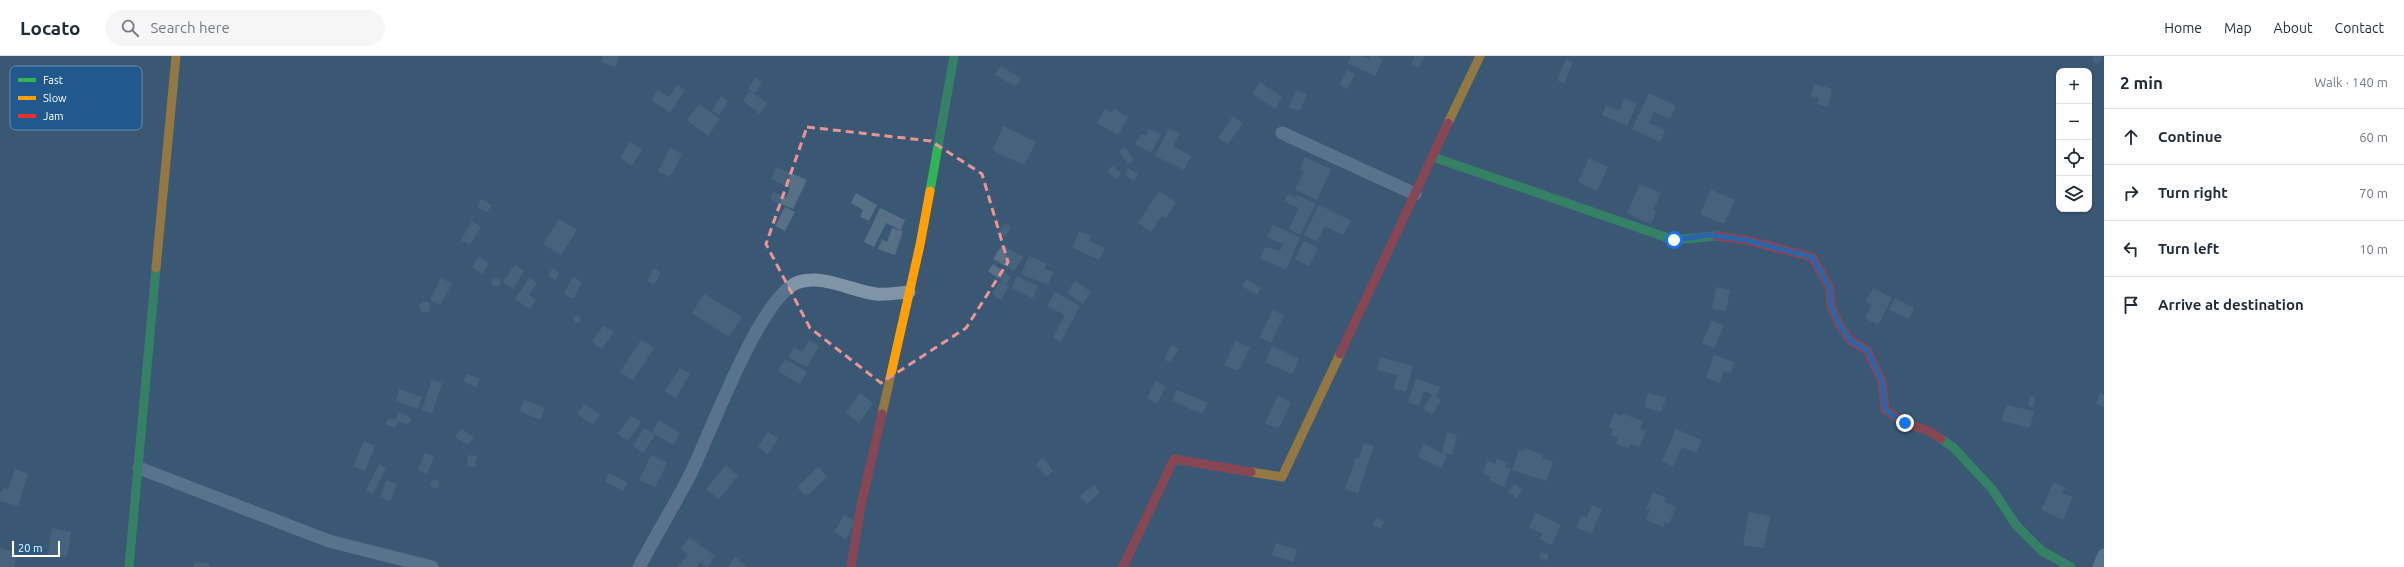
<!DOCTYPE html>
<meta charset="utf-8">
<style>
:root{--surface:#fff;--page:#f6f6f7;--text:#1f2937;--muted:#747a83;--line:#e0e1e3}
body{margin:0;font-family:Ubuntu,sans-serif;background:var(--page);color:var(--text)}
.controls{position:absolute;right:12px;top:12px;display:grid;overflow:hidden;border-radius:8px;box-shadow:0 1px 3px #0004}
.controls button{width:36px;height:36px;display:grid;place-items:center;padding:0;border:0;border-bottom:1px solid var(--line);background:var(--surface);color:var(--text);font:20px sans-serif}
.scale{position:absolute;left:12px;bottom:10px;width:48px;box-sizing:border-box;padding-left:4px;border:2px solid #fff;border-top:0;font-size:11px;line-height:14px;white-space:nowrap;color:#fff;-webkit-text-stroke:3px #22598c;paint-order:stroke}
.stop{position:absolute;width:12px;height:12px;margin:-9px;border:3px solid #1a73e8;border-radius:50%;background:#fff}
.stop.end{background:#1a73e8;border-color:#fff;box-shadow:0 1px 4px #0008}
.list{margin:0;padding:0;list-style:none}
h2{display:flex;justify-content:space-between;align-items:center;height:52px;margin:0;padding:0 16px;font-size:17px}
h2 small{font-size:13px;font-weight:400;color:var(--muted)}
.list li{display:grid;grid-template-columns:26px 1fr auto;gap:12px;align-items:center;box-sizing:border-box;height:56px;padding:0 16px;border-top:1px solid var(--line)}
.list b{display:block;font-size:15px;white-space:nowrap}
.list em{font-size:13px;font-style:normal;color:var(--muted)}
.icon{flex:none;width:22px;height:22px;fill:none;stroke:currentColor;stroke-width:2;stroke-linecap:round;stroke-linejoin:round}
.map{position:relative;flex:none;width:2104px;height:511px;overflow:hidden}
header{display:flex;align-items:center;gap:24px;box-sizing:border-box;height:56px;padding:0 20px;background:var(--surface);border-bottom:1px solid var(--line)}
header strong{font-size:19px}
nav{display:flex;gap:22px;margin-inline-start:auto;font-size:14px}
.search{width:280px;height:36px;background:var(--page);display:flex;align-items:center;gap:10px;box-sizing:border-box;padding:0 14px;border-radius:22px;color:var(--muted);font-size:15px}
main{display:flex}
aside{flex:1;background:var(--surface)}
.map>svg:first-child{display:block}
.building{fill:#587086}
.lines{fill:none;stroke-linecap:round;stroke-linejoin:round}
.street{stroke:#8195a8;stroke-width:13}
.fast{stroke:#30b455;stroke-width:9}
.slow{stroke:#ff9f0a;stroke-width:9}
.jam{stroke:#e5322d;stroke-width:9}
.route{stroke:#1a73e8;stroke-width:5}
.marked{fill:none;stroke:#ea9494;stroke-width:3;stroke-dasharray:8 5;stroke-linejoin:round}
.key{fill:#22598c;stroke:#648bae;stroke-width:1}
.key-label{font-size:11px;fill:#fff}
</style>
<header>
<strong>Locato</strong>
<div class="search"><svg class="icon" aria-label="search" viewBox="0 0 24 24"><circle cx="10" cy="10" r="6"/><path d="M15 15l6 6"/></svg>Search here</div>
<nav><a>Home</a><a>Map</a><a>About</a><a>Contact</a></nav>
</header>
<main>
<div class="map">
<svg width="2104" height="511" viewBox="0 0 2104 511">
<rect width="100%" height="100%" fill="#3a5874"/>
<path class="building" d="M2092.5 3a4.5 4.5 0 1 1 9 0a4.5 4.5 0 1 1-9 0Z
M603,0H619L615,11L601,6Z
M1351,0H1363L1369,3L1370,0H1377L1383,3L1375,20L1347,7Z
M1415,0H1425L1418,12L1411,8Z
M1566,3L1573,6L1564,27L1557,24Z
M1000,10L1021,22L1016,30L995,19Z
M1347,14L1355,18L1347,33L1339,29Z
M755,22L762,26L755,37L748,33Z
M1260,26L1282,41L1275,53L1252,38Z
M1814,28L1832,33L1828,51L1817,48L1819,42L1811,40Z
M677,29L685,34L670,57L651,44L658,34L669,41Z
M1297,34L1307,39L1299,55L1289,51Z
M750,35L767,47L760,58L743,45Z
M1649,37L1676,50L1670,63L1654,56L1649,67L1665,74L1660,86L1632,73Z
M721,40L728,45L719,59L712,55Z
M1625,42L1637,48L1627,70L1602,59L1606,49L1619,55Z
M699,48L720,63L708,80L687,64Z
M1105,53L1112,57L1114,53L1128,61L1118,79L1097,67Z
M1233,60L1243,67L1228,88L1218,82Z
M1004,70L1036,86L1024,109L992,94Z
M1169,72L1180,78L1173,90L1191,100L1184,114L1155,100Z
M1149,73L1161,79L1151,97L1135,88L1141,78L1146,80Z
M630,86L642,93L632,110L620,102Z
M1125,91L1134,104L1128,108L1119,95Z
M670,92L682,98L670,121L658,115Z
M1305,101L1331,113L1317,144L1295,134L1304,115L1300,113Z
M1589,102L1608,111L1597,135L1578,126Z
M1112,110L1121,117L1117,123L1107,116Z
M777,111L807,124L793,153L770,143L773,136L786,141L790,132L771,123Z
M1128,112L1138,119L1134,125L1125,119Z
M1640,128L1661,137L1653,154L1656,156L1651,168L1627,157Z
M1711,134L1735,144L1724,168L1700,158Z
M1159,135L1176,146L1166,162L1162,159L1151,176L1138,167Z
M856,137L877,149L869,165L860,161L863,154L851,147Z
M1288,138L1296,142L1297,139L1316,148L1300,179L1289,173L1299,152L1284,145Z
M481,143L492,149L487,156L477,151Z
M1319,149L1351,165L1343,179L1325,170L1317,185L1304,179Z
M785,151L795,156L785,175L775,170Z
M880,152L905,164L901,174L886,167L874,191L864,186Z
M559,163L577,174L561,199L543,188Z
M472,165L481,171L470,189L461,184Z
M1005,167L1011,171L1005,181L998,177Z
M1273,169L1300,181L1286,214L1260,202L1265,191L1280,195L1283,188L1267,181Z
M892,172L903,175L895,199L878,193L882,184L887,186Z
M1080,175L1091,180L1089,185L1105,192L1099,204L1072,191Z
M1304,185L1318,192L1309,210L1295,203Z
M1002,189L1023,201L1014,215L993,203Z
M479,200L489,207L482,218L472,211Z
M1029,200L1047,208L1045,213L1053,216L1048,229L1021,218Z
M993,208L1011,221L1006,228L988,215Z
M515,209L524,215L513,233L503,226Z
M553,212L560,217L555,224L548,219Z
M654,212L661,217L654,229L647,225Z
M1017,220L1038,230L1033,242L1012,232Z
M573,221L582,226L573,243L564,238Z
M491.5 226a4.5 4.5 0 1 1 9 0a4.5 4.5 0 1 1-9 0Z
M441,222L452,228L440,249L430,244Z
M529,222L537,227L529,239L536,244L530,253L515,243Z
M1246,223L1261,232L1257,239L1242,230Z
M1000,225L1009,230L1001,244L992,238Z
M1075,225L1091,236L1083,248L1067,237Z
M1716,231L1730,234L1726,255L1712,253Z
M1873,232L1892,242L1878,269L1865,262L1872,249L1866,245Z
M1055,236L1080,250L1061,286L1053,281L1065,259L1047,250Z
M704,238L742,261L729,281L692,257Z
M1895,242L1914,252L1909,263L1889,254Z
M419.5 251a5.5 5.5 0 1 1 11 0a5.5 5.5 0 1 1-11 0Z
M1273,254L1284,260L1271,287L1260,281Z
M573.5 263a3.5 3.5 0 1 1 7 0a3.5 3.5 0 1 1-7 0Z
M1712,264L1724,270L1714,292L1702,287Z
M603,270L614,276L602,293L592,286Z
M641,284L654,292L633,324L620,316Z
M809,284L819,290L807,311L788,301L794,291L802,296Z
M1236,285L1250,292L1238,315L1224,309Z
M1172,289L1179,293L1170,307L1164,303Z
M1272,290L1299,303L1292,318L1265,306Z
M1714,299L1734,306L1731,317L1724,315L1720,327L1706,322Z
M1380,301L1413,310L1406,336L1394,333L1397,319L1377,314Z
M785,303L807,316L800,328L778,315Z
M680,312L690,318L676,342L665,335Z
M467,318L480,323L476,331L463,325Z
M432,323L442,327L432,357L422,354Z
M1416,323L1440,331L1437,340L1424,335L1419,350L1408,346Z
M1156,325L1166,331L1157,348L1147,342Z
M399,333L422,341L418,353L396,345Z
M1177,334L1208,347L1202,358L1172,345Z
M860,337L873,347L859,367L846,357Z
M1648,337L1666,342L1661,356L1644,351Z
M2100,337L2104,339V351L2096,348Z
M1432,338L1441,344L1432,359L1423,353Z
M1278,340L1291,347L1278,373L1265,367Z
M2030,340L2035,341L2034,351L2028,350Z
M524,344L545,352L540,364L520,355Z
M584,348L600,359L593,369L577,358Z
M2006,349L2034,355L2030,372L2002,365Z
M399,356L412,362L408,369L398,365L395,372L386,368L389,362L395,364Z
M1614,357L1622,360L1623,358L1643,365L1640,373L1646,375L1639,391L1630,388L1629,392L1616,388L1618,382L1611,379L1613,373L1609,371Z
M631,360L641,366L628,385L618,378Z
M659,364L680,377L673,389L652,376Z
M644,372L655,379L643,397L633,390Z
M461,373L474,381L468,389L455,381Z
M1676,373L1702,384L1696,397L1682,391L1673,410L1662,405Z
M768,376L778,383L768,398L758,390Z
M1447,376L1457,379L1452,399L1442,397Z
M364,385L375,390L365,415L353,410Z
M1364,387L1374,390L1358,437L1345,433L1356,402L1359,403Z
M1424,388L1447,400L1441,412L1418,401Z
M1524,392L1543,399L1542,402L1553,406L1546,425L1512,414L1519,394L1523,395Z
M425,397L434,400L427,418L418,414Z
M468,399L477,400L475,411L467,410Z
M651,399L667,407L655,431L639,424Z
M1043,402L1053,415L1046,421L1036,408Z
M1497,403L1507,407L1505,411L1511,413L1504,431L1489,424L1491,421L1482,417L1488,405L1495,408Z
M379,408L386,412L373,438L366,434Z
M726,409L738,420L719,443L706,433Z
M818,411L827,421L806,440L797,431Z
M15,413L28,418L18,450L0,445V436H2L3,432L8,433Z
M609,417L628,427L623,435L605,425Z
M431 428a4 4 0 1 1 8 0a4 4 0 1 1-8 0Z
M387,424L397,428L390,445L380,441Z
M2054,426L2065,432L2062,437L2073,441L2063,464L2041,454Z
M1514,428L1522,434L1517,442L1508,436Z
M1094,429L1100,436L1087,448L1080,441Z
M1653,436L1666,442L1664,446L1676,451L1669,468L1665,466L1663,471L1646,464L1650,454L1646,453Z
M1592,449L1602,454L1591,478L1576,471L1582,459L1586,462Z
M1749,456L1770,460L1764,492L1743,489Z
M1536,457L1561,469L1551,489L1540,483L1543,478L1529,471Z
M844,459L855,465L846,483L834,476Z
M1376,462L1384,466L1381,473L1373,469Z
M52,472L71,476L67,501L48,498Z
M689,481L715,500L707,511L700,506L697,511H678L688,498L681,493Z
M1276,487L1297,494L1293,506L1272,499Z
M0,492L17,497L14,511H0Z
M1541,496L1549,499L1547,505L1539,502Z
M735,501L747,511H728Z
M194,506L209,507V511H194Z"/>
<g class="lines">
<path class="street" d="M1282,77L1415,138
M139,412L329,485L432,511
M639,511C655,481 673,451 689,421C709,382 760,238 799,226C823,218 852,235 876,238C887,239 898,237 909,236
M2099,511L2104,499"/>
<path class="fast" d="M1433,101L1674,184L1716,180
M930,135L954,0
M1941,383L1953,391L1992,433L2016,469L2042,495L2071,511
M129,511L156,212"/>
<path class="slow" d="M1448,67L1480,0
M156,212L176,0
M882,358L920,189L930,135
M1251,416L1282,421L1340,298"/>
<path class="jam" d="M1716,180L1746,184L1812,201L1830,232L1831,251L1839,268L1851,285L1867,294L1882,325L1885,354L1905,367L1929,375L1941,383
M1340,298L1448,67
M851,511L861,449L882,358
M1123,511L1174,403L1251,416"/>
</g>
<g class="lines">
<path class="route" d="M1674,184L1709,179L1746,184L1812,201L1830,232L1831,251L1839,268L1851,285L1867,294L1882,325L1885,354L1905,367"/>
</g>
<path d="M0 0H2104V511H0ZM807,71L931,85L982,118L1008,206L966,272L881,327L810,272L766,188Z" fill="#3a5874" fill-opacity=".55" fill-rule="evenodd"/>
<path class="marked" d="M807,71L931,85L982,118L1008,206L966,272L881,327L810,272L766,188Z"/>
<rect x="10" y="10" width="132" height="64" rx="6" class="key"/>
<rect x="18" y="22" width="18" height="4" fill="#30b455"/>
<rect x="18" y="40" width="18" height="4" fill="#ff9f0a"/>
<rect x="18" y="58" width="18" height="4" fill="#e5322d"/>
<g class="key-label">
<text x="43" y="28">Fast</text>
<text x="43" y="46">Slow</text>
<text x="43" y="64">Jam</text>
</g>
</svg>
<div class="controls">
<button>+</button>
<button>−</button>
<button><svg class="icon" aria-label="locate" viewBox="0 0 24 24"><circle cx="12" cy="12" r="6"/><path d="M12 2v4M12 18v4M2 12h4M18 12h4"/></svg></button>
<button><svg class="icon" aria-label="layers" viewBox="0 0 24 24"><path d="M12 4l9 5-9 5-9-5zM3 14l9 5 9-5"/></svg></button>
</div>
<div class="scale">20 m</div>
<div class="stop" style="left:1674px;top:184px"></div>
<div class="stop end" style="left:1905px;top:367px"></div>
</div>
<aside>
<h2>2 min<small>Walk · 140 m</small></h2>
<ul class="list">
<li><svg class="icon" aria-label="ahead" viewBox="0 0 24 24"><path d="M12 20V5M6 11l6-6 6 6"/></svg><div><b>Continue</b></div><em>60 m</em></li>
<li><svg class="icon" aria-label="right" viewBox="0 0 24 24"><path d="M7 20v-9h11M14 6l5 5-5 5"/></svg><div><b>Turn right</b></div><em>70 m</em></li>
<li><svg class="icon" aria-label="left" viewBox="0 0 24 24"><path d="M17 20v-9H6M10 6l-5 5 5 5"/></svg><div><b>Turn left</b></div><em>10 m</em></li>
<li><svg class="icon" aria-label="arrive" viewBox="0 0 24 24"><path d="M6 21V4h12l-3 4 3 4H6"/></svg><div><b>Arrive at destination</b></div></li>
</ul>
</aside>
</main>
